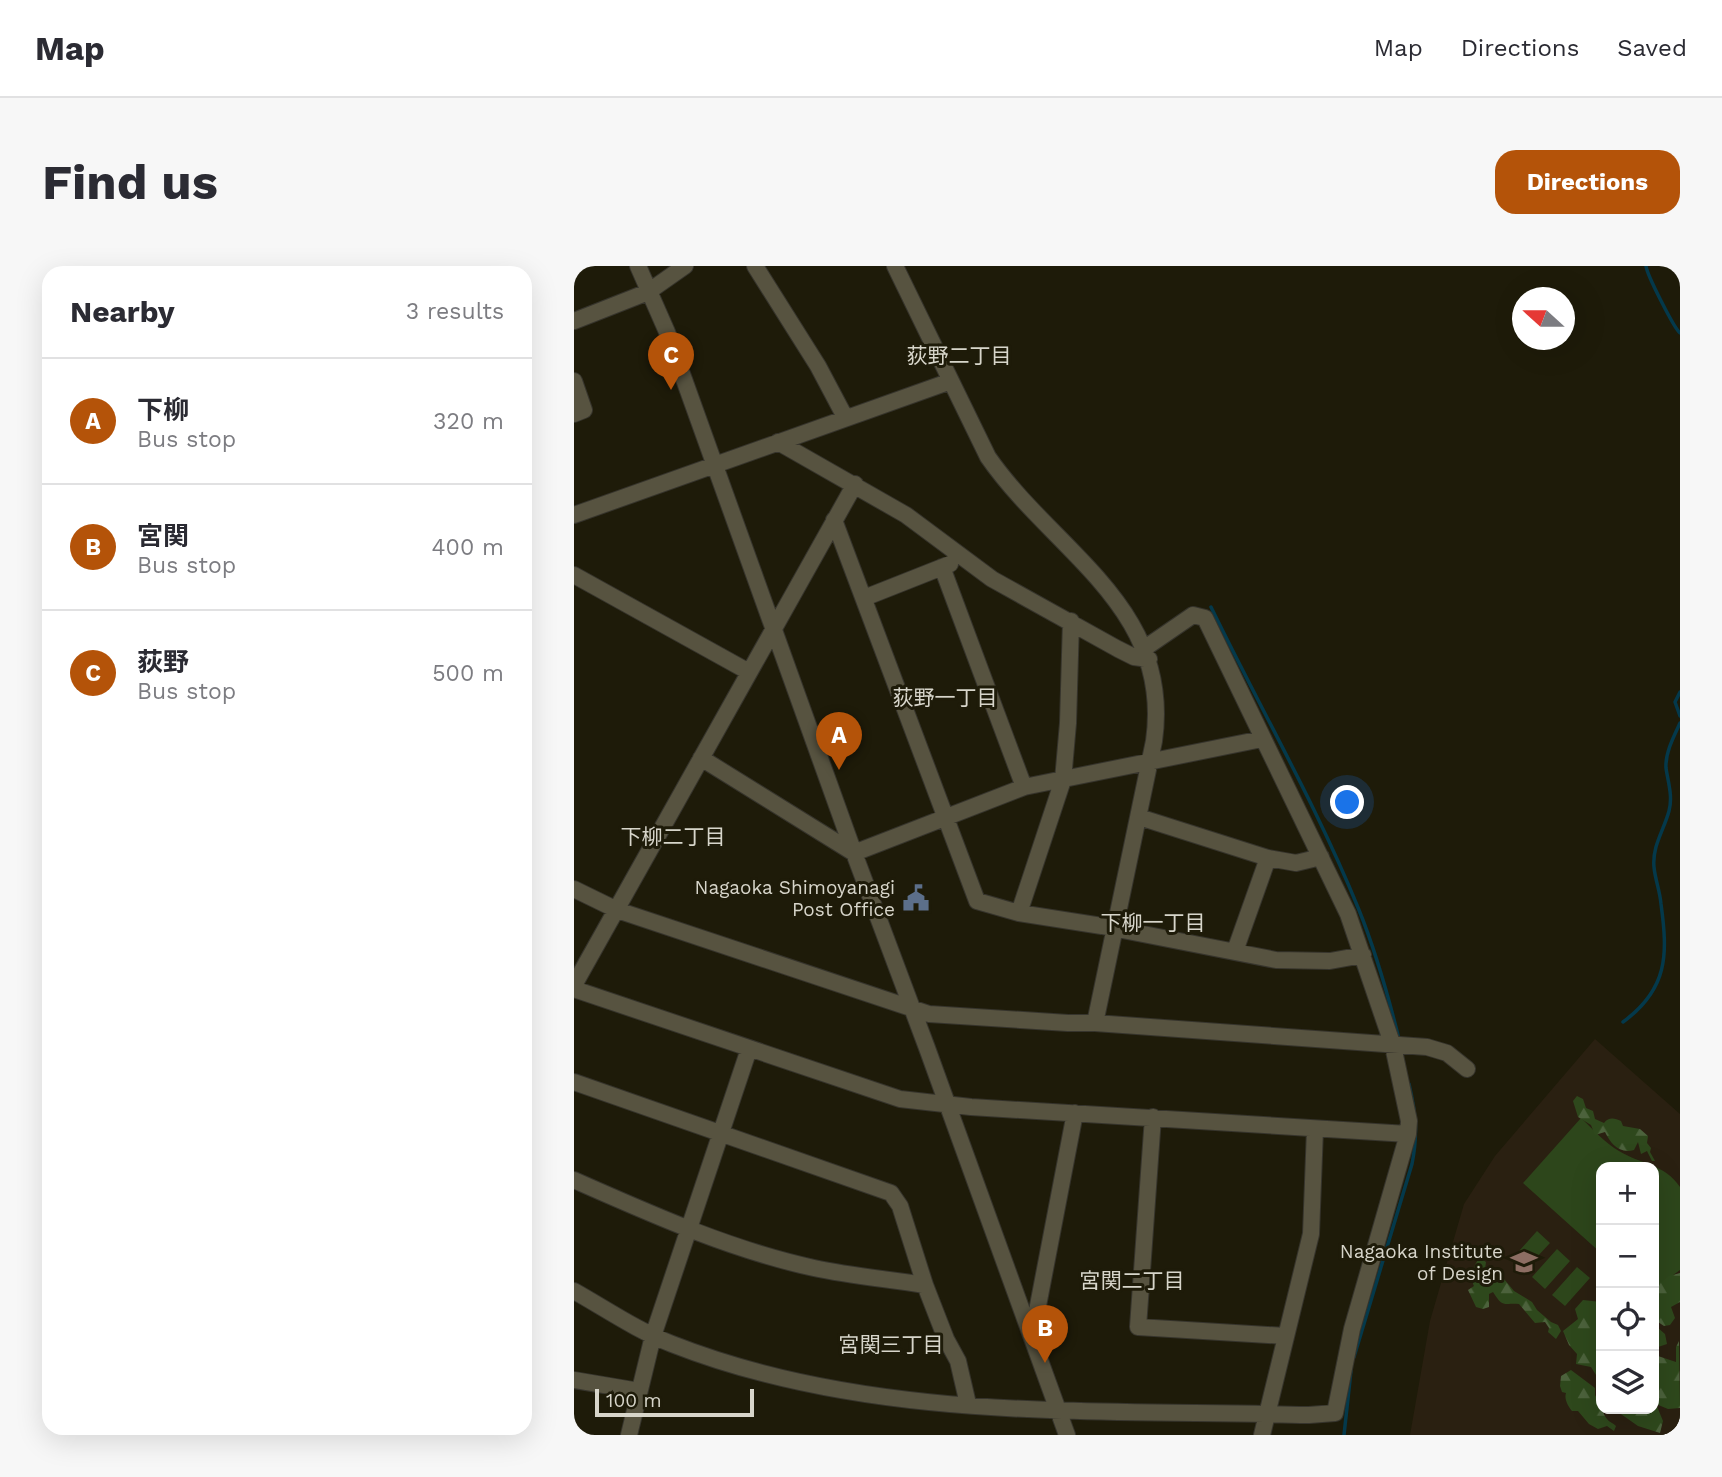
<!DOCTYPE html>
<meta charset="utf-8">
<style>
:root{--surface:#fff;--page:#f7f7f7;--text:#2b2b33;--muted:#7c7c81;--line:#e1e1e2;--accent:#b45309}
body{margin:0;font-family:"Work Sans","Noto Sans JP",sans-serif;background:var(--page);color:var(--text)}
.controls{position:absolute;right:21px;bottom:21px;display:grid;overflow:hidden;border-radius:14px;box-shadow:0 7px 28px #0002}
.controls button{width:63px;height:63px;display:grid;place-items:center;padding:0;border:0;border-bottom:2px solid var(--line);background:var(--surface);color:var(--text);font:35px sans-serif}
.compass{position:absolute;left:938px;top:21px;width:63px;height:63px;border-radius:50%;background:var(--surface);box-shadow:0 7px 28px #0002;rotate:291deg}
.scale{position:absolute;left:21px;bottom:18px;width:159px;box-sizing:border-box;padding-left:7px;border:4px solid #d7d5ca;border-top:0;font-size:19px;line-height:24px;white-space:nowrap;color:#d7d5ca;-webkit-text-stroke:5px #1e1b09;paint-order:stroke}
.you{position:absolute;left:774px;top:537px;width:24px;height:24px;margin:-18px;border:5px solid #fff;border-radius:50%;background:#1a73e8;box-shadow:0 0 0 10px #1a73e833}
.badge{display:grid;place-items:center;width:46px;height:46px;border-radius:50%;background:var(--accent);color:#fff;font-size:23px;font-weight:700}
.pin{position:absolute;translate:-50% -58px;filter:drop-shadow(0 2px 4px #0008)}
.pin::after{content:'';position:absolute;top:37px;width:24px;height:21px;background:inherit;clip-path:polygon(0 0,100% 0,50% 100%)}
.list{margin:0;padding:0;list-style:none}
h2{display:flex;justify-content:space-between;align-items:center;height:91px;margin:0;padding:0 28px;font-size:30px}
h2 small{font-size:23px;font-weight:400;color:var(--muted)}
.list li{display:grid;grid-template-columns:46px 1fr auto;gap:21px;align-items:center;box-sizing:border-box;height:126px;padding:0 28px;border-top:2px solid var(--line)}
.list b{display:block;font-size:26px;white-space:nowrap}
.list p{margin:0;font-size:23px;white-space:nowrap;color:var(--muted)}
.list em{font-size:23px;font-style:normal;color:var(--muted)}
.icon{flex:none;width:38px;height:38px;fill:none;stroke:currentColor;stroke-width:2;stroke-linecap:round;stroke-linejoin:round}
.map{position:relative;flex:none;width:1106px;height:1169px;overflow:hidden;border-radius:21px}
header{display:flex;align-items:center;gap:42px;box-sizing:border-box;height:98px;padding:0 35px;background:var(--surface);border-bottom:2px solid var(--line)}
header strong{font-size:33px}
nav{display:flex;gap:38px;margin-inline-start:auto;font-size:24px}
.intro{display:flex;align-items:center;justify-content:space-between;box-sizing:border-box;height:168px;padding:0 42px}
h1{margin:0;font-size:49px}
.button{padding:18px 32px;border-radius:21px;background:var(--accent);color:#fff;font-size:24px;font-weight:700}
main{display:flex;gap:42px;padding:0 42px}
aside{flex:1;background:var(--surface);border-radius:21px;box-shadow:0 7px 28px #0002}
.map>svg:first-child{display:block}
.education{fill:#2a2011;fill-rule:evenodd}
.grass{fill:#2d461b}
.forest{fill:url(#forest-firs)}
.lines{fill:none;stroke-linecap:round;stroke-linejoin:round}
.stream{stroke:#04394b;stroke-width:3.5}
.minor-casing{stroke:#36342c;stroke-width:18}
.minor{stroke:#575340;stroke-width:16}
.labels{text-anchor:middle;stroke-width:6;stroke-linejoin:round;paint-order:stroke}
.poi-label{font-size:19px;fill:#d7d5ca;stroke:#1e1b09;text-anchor:end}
.neighbourhood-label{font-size:21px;fill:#d7d5ca;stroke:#1e1b09}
</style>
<header>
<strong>Map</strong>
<nav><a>Map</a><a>Directions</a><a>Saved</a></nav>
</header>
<div class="intro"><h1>Find us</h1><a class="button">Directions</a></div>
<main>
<aside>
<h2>Nearby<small>3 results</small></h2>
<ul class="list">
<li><span class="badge">A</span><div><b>下柳</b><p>Bus stop</p></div><em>320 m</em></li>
<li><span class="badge">B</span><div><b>宮関</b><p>Bus stop</p></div><em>400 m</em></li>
<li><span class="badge">C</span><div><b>荻野</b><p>Bus stop</p></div><em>500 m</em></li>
</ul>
</aside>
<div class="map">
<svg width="1106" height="1169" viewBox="0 0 1106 1169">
<defs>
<pattern id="forest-firs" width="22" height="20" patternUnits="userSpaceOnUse" patternTransform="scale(1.75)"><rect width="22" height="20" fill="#2e481c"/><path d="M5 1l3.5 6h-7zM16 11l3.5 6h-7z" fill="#4c623c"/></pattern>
</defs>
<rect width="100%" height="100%" fill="#1e1b09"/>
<path class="education" d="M1021,773L1106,848V1169H836L856,1055L890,938L921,890ZM1027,901H1080V1143H1027Z"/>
<path class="grass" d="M1007,852C1019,863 1031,877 1045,885C1066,898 1091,898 1106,921V1004L1080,1023V901H1027V987L949,917Z
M963,965L976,977L950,1005L938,993Z
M983,983L996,995L971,1023L958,1011Z
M1003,1001L1016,1012L991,1040L978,1029Z"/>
<path class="forest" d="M1003,830L1009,833L1012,842L1019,845L1021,853L1030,857C1035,851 1040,852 1047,855L1049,860L1066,863L1074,870L1073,877L1077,882L1076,886L1081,895H1078L1073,885L1067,888L1064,876L1060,884C1045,888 1037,878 1031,866L1021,869L1017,859L1004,851L999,835Z
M906,992L912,996L911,1003L913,1007L920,1010L922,1008L930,1013L940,1025L958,1036L963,1044L977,1056L984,1059L987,1065L982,1073L974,1066L975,1062L971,1056L961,1057L945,1038C929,1037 929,1042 919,1026L915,1028V1041L909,1043L902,1041L894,1024L900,1020C896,1012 899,998 906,992Z
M1106,1007V1036L1097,1041L1101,1052L1096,1059L1090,1060L1084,1056V1062L1091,1068L1093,1078L1084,1081L1080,1078V1014L1088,1016L1095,1010Z
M1009,1034L1027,1036V1117L1017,1101L1002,1098L1003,1088L995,1079L989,1065L1004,1053L1001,1043Z
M1105,1075L1106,1142L1094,1143L1082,1138L1089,1155L1086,1167L1064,1160L1044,1146L1043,1143H1080V1086L1084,1090L1102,1096V1081Z
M997,1104L1021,1122V1129C1024,1134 1030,1150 1033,1153C1035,1156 1039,1157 1042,1160L1040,1165L1033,1160L1024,1163L1015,1158L1004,1145H998C994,1140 990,1133 992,1127L988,1126L986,1120L987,1110Z"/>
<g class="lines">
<path class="stream" d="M1072,0C1073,9 1100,62 1106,67
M637,341C686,442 743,540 785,644C802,686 814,729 825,773
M1106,426L1101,436L1106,450
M1049,756C1094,723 1094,689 1087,638C1086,625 1081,613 1080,601C1078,580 1090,564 1095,545C1099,530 1094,516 1092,502C1091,487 1100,470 1106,457
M780,1091L838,898C844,867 842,848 835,818
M770,1169L777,1105"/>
<g class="minor-casing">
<path id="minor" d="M64,0L93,66L280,587L353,782L493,1169
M181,0L244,100L271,151
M321,0L414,191C480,286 599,341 580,475L521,757
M0,55L74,26L111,0
M0,115L10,144L0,148
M204,176L332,249L418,313L544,383L560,391L575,393
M0,249L377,115
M260,254L403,635L445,647L528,660L702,694L756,695L789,689
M368,301L450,521
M0,309L175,406
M290,332L376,298
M127,492L280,587L450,521L688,473
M565,551L694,592L722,597L747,591
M0,623L43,644L355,748L494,757H521L853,781L873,787L893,803
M445,647L489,514L494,457L497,355
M661,685L694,592
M0,719L281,218
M0,723L326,833L397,841L834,868
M0,816L317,927L326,940L351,1019L372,1073L384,1095L394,1138
M579,851L564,1061L712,1070
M0,914C77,948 157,984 240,1002C276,1010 314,1013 351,1019
M0,1025C32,1043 64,1065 98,1078C299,1157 523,1143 735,1149L761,1147L778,1063L834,868L835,855L819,780L774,648L631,352L619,349L571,382
M458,1071L501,847
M0,1114L65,1125
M55,1169L79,1070L175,783
M688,1169L737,968L741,863"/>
</g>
<use href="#minor" class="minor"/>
</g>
<defs>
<g id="civic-bare" transform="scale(2.1)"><path d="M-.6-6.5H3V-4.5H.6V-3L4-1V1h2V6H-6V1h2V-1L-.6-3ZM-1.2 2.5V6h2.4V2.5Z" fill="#5c6f8a" stroke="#1e1b09" stroke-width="2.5" paint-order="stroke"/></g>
<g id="university-bare" transform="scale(2.1)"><path d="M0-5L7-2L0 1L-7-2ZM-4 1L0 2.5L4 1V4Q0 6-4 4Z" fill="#8d6e63" stroke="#1e1b09" stroke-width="2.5" paint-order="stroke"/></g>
</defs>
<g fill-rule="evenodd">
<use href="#civic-bare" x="342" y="632"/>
<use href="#university-bare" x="950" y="996"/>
</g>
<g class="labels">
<g class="poi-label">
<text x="321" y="628">Nagaoka Shimoyanagi<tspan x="321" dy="22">Post Office</tspan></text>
<text x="929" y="992">Nagaoka Institute<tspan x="929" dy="22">of Design</tspan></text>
</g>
<g class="neighbourhood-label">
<text x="385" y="97">荻野二丁目</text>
<text x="371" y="439">荻野一丁目</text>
<text x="99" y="578">下柳二丁目</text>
<text x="579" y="664">下柳一丁目</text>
<text x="558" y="1022">宮関二丁目</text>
<text x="317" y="1086">宮関三丁目</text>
</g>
</g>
</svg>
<div class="controls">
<button>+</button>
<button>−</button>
<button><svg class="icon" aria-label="locate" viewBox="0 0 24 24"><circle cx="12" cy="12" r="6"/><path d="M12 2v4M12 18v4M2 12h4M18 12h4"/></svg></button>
<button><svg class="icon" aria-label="layers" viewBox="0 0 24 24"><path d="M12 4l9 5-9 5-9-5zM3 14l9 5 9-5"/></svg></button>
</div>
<svg class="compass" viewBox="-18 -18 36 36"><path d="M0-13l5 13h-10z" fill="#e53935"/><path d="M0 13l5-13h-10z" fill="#7c7c81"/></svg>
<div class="scale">100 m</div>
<div class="you"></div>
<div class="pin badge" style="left:265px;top:504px">A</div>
<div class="pin badge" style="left:471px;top:1097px">B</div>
<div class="pin badge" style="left:97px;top:124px">C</div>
</div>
</main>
